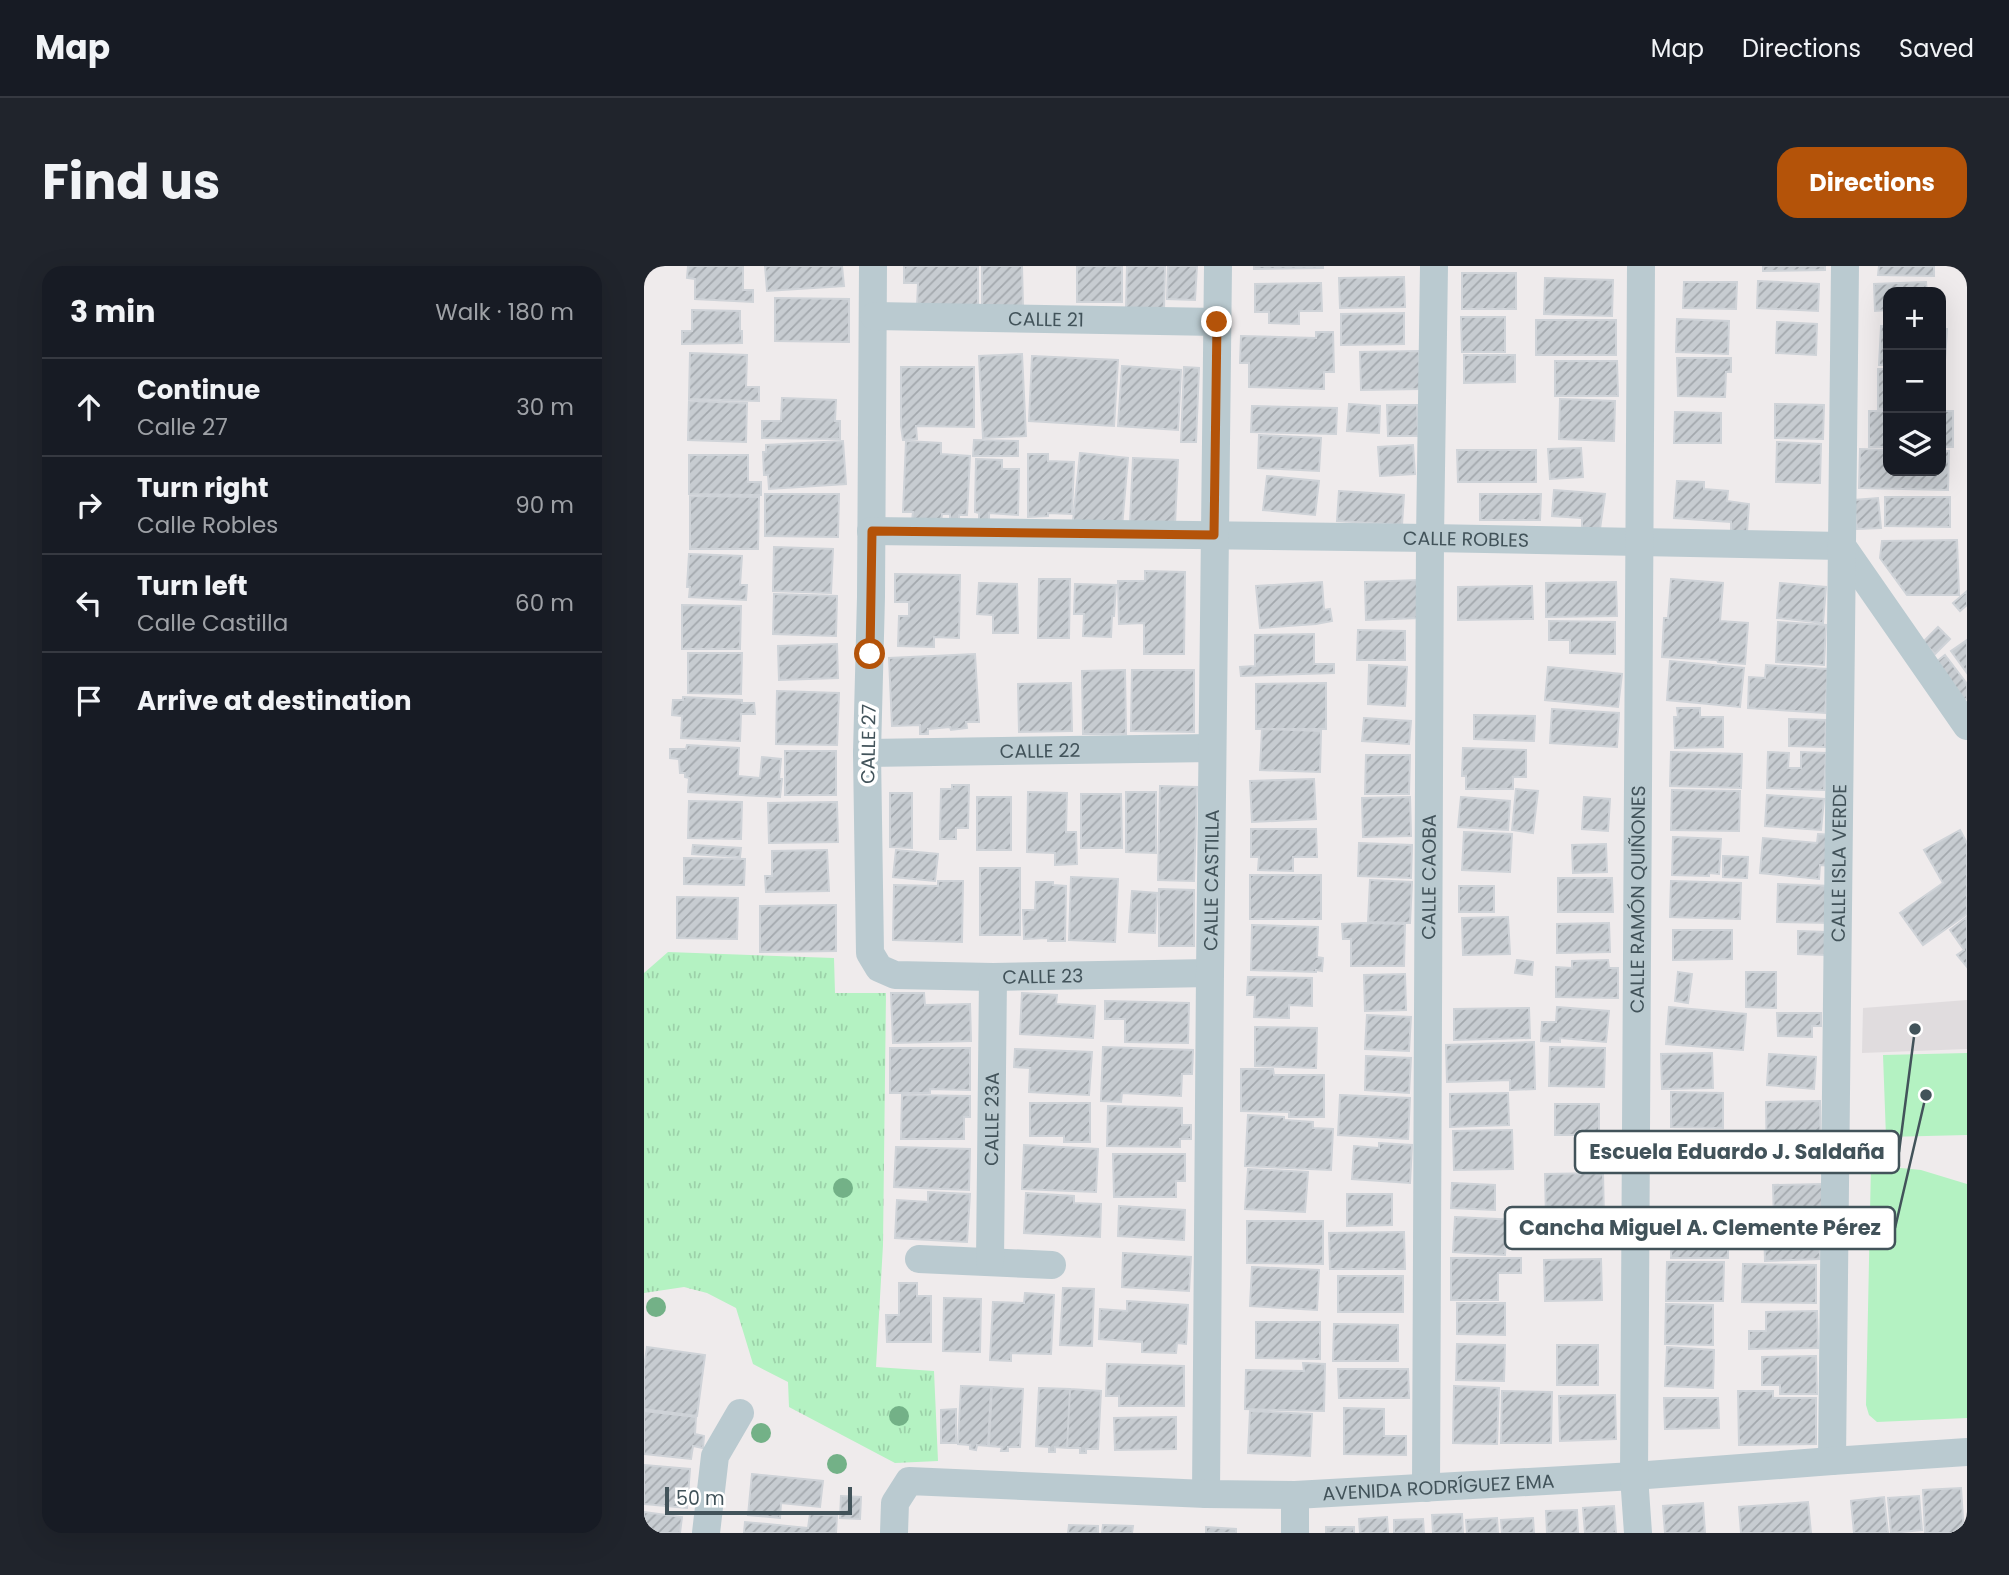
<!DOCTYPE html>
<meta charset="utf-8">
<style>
:root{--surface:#171b24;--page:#20242c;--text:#f1f3f6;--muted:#9ea1a6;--line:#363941;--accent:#b45309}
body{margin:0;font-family:Poppins,sans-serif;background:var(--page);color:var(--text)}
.controls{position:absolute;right:21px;top:21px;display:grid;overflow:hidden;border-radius:14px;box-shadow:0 7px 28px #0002}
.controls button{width:63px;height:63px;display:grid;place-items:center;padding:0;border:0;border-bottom:2px solid var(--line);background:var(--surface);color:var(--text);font:35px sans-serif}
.scale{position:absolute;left:21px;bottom:18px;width:187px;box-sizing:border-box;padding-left:7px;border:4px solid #42535a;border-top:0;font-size:19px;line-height:24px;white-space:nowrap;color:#42535a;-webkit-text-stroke:5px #fff;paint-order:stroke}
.stop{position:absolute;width:21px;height:21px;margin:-16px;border:5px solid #b45309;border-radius:50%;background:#fff}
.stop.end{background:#b45309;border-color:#fff;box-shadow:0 2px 7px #0008}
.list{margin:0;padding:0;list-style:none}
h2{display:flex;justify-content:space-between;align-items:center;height:91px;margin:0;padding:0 28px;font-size:30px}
h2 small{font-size:23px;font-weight:400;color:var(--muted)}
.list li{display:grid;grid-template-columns:46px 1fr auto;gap:21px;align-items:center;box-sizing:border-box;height:98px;padding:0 28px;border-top:2px solid var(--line)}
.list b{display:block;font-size:26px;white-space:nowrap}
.list p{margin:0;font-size:23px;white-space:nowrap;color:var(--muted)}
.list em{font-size:23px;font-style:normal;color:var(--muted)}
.icon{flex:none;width:38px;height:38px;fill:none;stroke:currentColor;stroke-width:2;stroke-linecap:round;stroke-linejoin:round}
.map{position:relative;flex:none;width:1323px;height:1267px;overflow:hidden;border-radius:21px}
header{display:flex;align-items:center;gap:42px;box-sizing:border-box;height:98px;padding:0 35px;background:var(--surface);border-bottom:2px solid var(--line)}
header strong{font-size:33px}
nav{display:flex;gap:38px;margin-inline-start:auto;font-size:24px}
.intro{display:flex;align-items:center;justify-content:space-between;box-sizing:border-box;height:168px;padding:0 42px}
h1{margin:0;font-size:49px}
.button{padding:18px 32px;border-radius:21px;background:var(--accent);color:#fff;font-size:24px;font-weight:700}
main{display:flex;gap:42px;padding:0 42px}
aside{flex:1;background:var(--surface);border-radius:21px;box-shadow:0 7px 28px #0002}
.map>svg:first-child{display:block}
.education{fill:#e0dcde}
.grass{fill:url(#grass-tufts)}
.garden{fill:#b4f2c2}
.building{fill:url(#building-hatch);stroke:#cfd3d8;stroke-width:2}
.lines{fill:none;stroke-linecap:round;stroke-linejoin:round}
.minor{stroke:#bacad0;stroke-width:28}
.tree{fill:#73b187}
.route{stroke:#b45309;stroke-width:9}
.labels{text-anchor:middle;stroke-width:7;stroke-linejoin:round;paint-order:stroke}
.street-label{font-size:19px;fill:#42535a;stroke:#fff}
.leader{fill:none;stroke:#42535a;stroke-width:2.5}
.callout-dot{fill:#42535a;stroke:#fff;stroke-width:2.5}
.callout{fill:#fff;stroke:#42535a;stroke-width:2.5}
.callout-label{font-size:21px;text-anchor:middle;font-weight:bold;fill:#42535a}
</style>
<header>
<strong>Map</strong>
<nav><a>Map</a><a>Directions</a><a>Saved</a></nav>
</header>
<div class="intro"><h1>Find us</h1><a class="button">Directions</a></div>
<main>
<aside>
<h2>3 min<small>Walk · 180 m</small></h2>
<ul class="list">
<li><svg class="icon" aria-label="ahead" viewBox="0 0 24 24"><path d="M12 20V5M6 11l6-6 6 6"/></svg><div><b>Continue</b><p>Calle 27</p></div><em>30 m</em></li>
<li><svg class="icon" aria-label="right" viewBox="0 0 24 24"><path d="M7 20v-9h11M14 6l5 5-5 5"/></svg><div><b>Turn right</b><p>Calle Robles</p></div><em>90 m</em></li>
<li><svg class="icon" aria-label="left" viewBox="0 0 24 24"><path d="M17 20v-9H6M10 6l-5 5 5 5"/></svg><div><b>Turn left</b><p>Calle Castilla</p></div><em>60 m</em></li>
<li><svg class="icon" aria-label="arrive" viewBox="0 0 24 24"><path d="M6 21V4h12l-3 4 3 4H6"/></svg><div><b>Arrive at destination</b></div></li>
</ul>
</aside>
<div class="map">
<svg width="1323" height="1267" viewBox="0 0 1323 1267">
<defs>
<pattern id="grass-tufts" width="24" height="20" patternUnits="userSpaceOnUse" patternTransform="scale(1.75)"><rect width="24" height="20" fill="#b4f2c2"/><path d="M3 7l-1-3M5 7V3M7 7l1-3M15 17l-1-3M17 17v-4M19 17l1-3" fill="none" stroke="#9cd1a9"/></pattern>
<pattern id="building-hatch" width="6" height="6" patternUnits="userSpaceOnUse" patternTransform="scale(1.75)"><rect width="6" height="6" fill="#c7ccd1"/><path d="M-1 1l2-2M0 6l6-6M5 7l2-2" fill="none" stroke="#a3a8ad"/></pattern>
</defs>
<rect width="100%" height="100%" fill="#efebec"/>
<path class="education" d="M1323,734V783L1218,787L1219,742Z"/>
<path class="grass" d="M24,686L190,692L191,727H242L239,979L232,1101L290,1105L294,1195L251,1197L145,1141L144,1116L109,1098L92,1042L63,1027L40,1021L0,1027V707Z"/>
<path class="garden" d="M1323,787V869L1242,871L1239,789Z
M1227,899L1277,904L1323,918V1152L1233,1156L1225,1149L1222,1139Z"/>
<path class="building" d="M44,0H99V24H109V36L51,33V13L43,12Z
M121,0H198L200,20L123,25Z
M260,0H334V40H273L274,17H260Z
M338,0H378L379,40L338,41Z
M433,0H478V36H433Z
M483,0H521L520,44L482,42Z
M524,0H553L551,34L523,33Z
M610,0H679V2L610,3Z
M1119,0H1181V4L1119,5Z
M1235,0H1290V10L1234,9Z
M818,7H872V43H818Z
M760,11L761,41L696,42L695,12Z
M901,12L969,14L968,50L900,48Z
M1114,15L1175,18L1174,45L1113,42Z
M1040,16H1093L1092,43L1039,42Z
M1282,16L1283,26H1244V44L1231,45L1230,18Z
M677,17L678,45H655V58L625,57V46H611V18Z
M131,32L205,33V76L131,75Z
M48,44L96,45V65H98V77L38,78V65H48Z
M760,47V78L697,79V48Z
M817,51H861V86H818Z
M1033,53L1085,55L1084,88L1032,86Z
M892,54H972V89H892Z
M1133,56L1173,58L1172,89L1132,87Z
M1237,60H1244V99H1235Z
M1297,63H1303L1301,94L1297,93Z
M672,66H689L690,106H680V123L605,121V97H596L597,70L672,72Z
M775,85L776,123L717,124L716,86Z
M46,87L103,89L102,121H115V135L45,133Z
M378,88L382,170L339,172L335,90Z
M820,89H871V116L820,117Z
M388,90L474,94L470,160L385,155Z
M1033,92H1087V106H1082L1081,131L1034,130Z
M911,95H973L974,130H911Z
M478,100L537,104L534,164L474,160Z
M257,101H330V161L272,160L273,173L259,174L257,160Z
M540,101L555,102L552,176H537Z
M1234,103H1244V143H1234Z
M138,132L192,134L191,155H196V173L118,172V155H137Z
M916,133L971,135L970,175L915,173Z
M45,135L103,137L102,176L44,174Z
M705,138L736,140L735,167L703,165Z
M1131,138L1180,139L1179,173L1131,172Z
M743,139H773L774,170H744Z
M608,140L693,142L692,168L607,166Z
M1225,145H1244V181H1225Z
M1297,145H1309V181H1297Z
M1031,146L1077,147V177H1030Z
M615,169L677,172L675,205L614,202Z
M330,174L374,175V190H329Z
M199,175L202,218L125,223L124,209H120L119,186H122V179Z
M262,175L297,177V188L326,190L323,249H315V253H306V248H298L297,256L268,255L269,246H259Z
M1133,176L1177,178L1176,217L1132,216Z
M769,179L771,208L736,210L734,181Z
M937,182L939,211L906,213L904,183Z
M1216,183L1244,184V205H1297V185H1305L1304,224L1215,222Z
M813,184H892V216H814Z
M436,187L484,192L478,261L429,255Z
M384,188H404V195L430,196L428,248L404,247V250L384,251Z
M45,189H104V216H117V229L45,228Z
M489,192L534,194L531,259L486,257Z
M332,193L358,194V203H375L374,249L345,247V262H335V247L331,246Z
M623,210L675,215L671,249L619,244Z
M1033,215L1060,216V223L1084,225L1083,235L1105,238L1103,266L1087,265V256L1030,252Z
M910,224L961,228L956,263L938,262V252L908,250Z
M695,225L760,229L758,259L693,255Z
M121,228H195L194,271L121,270Z
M836,228H897L896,254H836Z
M46,230L115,231L114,283H46Z
M1241,231H1306V261L1241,260Z
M1234,232L1237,262L1213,263L1210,234Z
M1313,274L1315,329H1263L1236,292L1238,275Z
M130,281L189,283L187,327L129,325Z
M45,288L98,290L96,319H103L102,334L45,331L46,321H43Z
M501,305L541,306L540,388H500V357L475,358L474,315H501Z
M251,308L316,309L315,372L290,371V381L254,380L255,350H265V336H251Z
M395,313H426L425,372H394Z
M1027,313L1079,317L1076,355L1104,357L1101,398L1074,396L1073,394L1018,391L1020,352H1024Z
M775,314L776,352L722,354L721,316Z
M678,316L680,344L686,343L688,355L672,358L616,362L612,320Z
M972,316L973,350L902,351V317Z
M335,317L373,318L374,367H349V349L333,348Z
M1136,317L1182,321L1179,357L1133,352Z
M431,318L472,319L470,350H468L467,371L439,370L440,348H430Z
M888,320L889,353L814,354V321Z
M1323,325V339L1316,345L1309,337Z
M130,328L193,330L192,370L129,368Z
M38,339L97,340L96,383H38Z
M905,355L971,356V388L926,387V374H905Z
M1134,356L1182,359L1180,399L1132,396Z
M1294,361L1306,373L1291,388L1279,376Z
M714,364L761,365V394H713Z
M670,368V398H690V407L597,410L596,401L611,400V369Z
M1323,374V407L1307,385Z
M193,378L194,412L135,414L134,380Z
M44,387H98L97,428L44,427Z
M331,388L335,456H322L323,462L307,464L306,461L284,463V468H276V459L248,460L245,392Z
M1301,389L1323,418V432L1316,438L1287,400Z
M1026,395L1100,402L1096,441L1023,434Z
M725,399L763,401L761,440L724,438Z
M1122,399L1184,403L1181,447L1104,442L1105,411L1121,412Z
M904,401L978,408L974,441L901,434Z
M481,404L482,468H439L438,405Z
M488,404H550V466L487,465Z
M427,417L428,465L375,466L374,418Z
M682,417V463H612V418Z
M133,425L195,427L193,479L132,478Z
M39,431L98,434V437H110L111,448H97L96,475L37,472L38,450L28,449L29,434H39Z
M1033,442H1056V451H1079V481L1031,482L1030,451H1034Z
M908,443L975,447L973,481L906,477Z
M830,449L891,450L890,475L830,473Z
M720,452L767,455L765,478L718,475Z
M1145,453L1182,454L1181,481L1145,480Z
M618,463L677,465L676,506L616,504Z
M43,479L95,482L94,510L116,512L118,491L137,493L135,513H138L136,531L44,526L45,512L41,511V507H36L35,493L26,492V483H42Z
M819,482L882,484V511H869V523H822V510H818Z
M141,485H192V529H141Z
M1027,486L1098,488L1097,522L1026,520Z
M1124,486L1145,487L1144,502H1157V486L1182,487L1180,524L1123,522Z
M722,489H766L765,528H721Z
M670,513L672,553L608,556L606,515Z
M308,519H325L324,562H312V573H296L297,523H308Z
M516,520L553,521L550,615L514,614Z
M872,523L894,525L889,567L868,564Z
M1028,524L1096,525L1095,565L1027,564Z
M384,526L423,527L422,566H432L433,598L411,599V587L383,586Z
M482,526H512V587L482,586Z
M246,527H268V582L246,581Z
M437,528H477L478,582H437Z
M1123,529L1180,533L1177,564L1121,560Z
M333,531H367V584H333Z
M766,531L767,570L719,571L718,532Z
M817,531L866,535L864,564L814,561Z
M940,531L966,533L964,565L938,563Z
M45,535L98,536L97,573L44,572Z
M193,536L194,576L125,577L124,537Z
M607,563H672L673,591H649V605L614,604L615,591H607Z
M1316,564L1323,577V648L1279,679L1256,647L1299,617L1280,584Z
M820,566L868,568L866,606L818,604Z
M1174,568L1190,569L1188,600L1176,599L1175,613L1116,607L1119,572L1173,577Z
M1029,571L1077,573L1075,608L1065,607V610L1028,609Z
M715,577L768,579L767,612L714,610Z
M962,578L963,606L929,607L928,579Z
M49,579L97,582L96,591L48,588Z
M183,584L185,625L122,626L121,610H128V585Z
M252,584L294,588L291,615L249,611Z
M1079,590L1104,591L1103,612L1079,611Z
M40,592L101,593L100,619L40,618Z
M336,602H376V669H336Z
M606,609H677V653H606Z
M427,611L474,613L471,676L425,674Z
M914,612H968L969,646H914Z
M726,614L768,616L766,657L724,656Z
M294,615H319L318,676L249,674L250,619L294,620Z
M1027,615L1097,617L1096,653L1026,651Z
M392,616H409V619L422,620L421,675H404V672L380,673L379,644H391Z
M1134,618L1188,620V657L1133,656Z
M815,620H850V646H815Z
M515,623L550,624V680H515Z
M488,625L513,627L511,667L485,666Z
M33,631L94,632L93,673L33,672Z
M192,639V685L116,686V640Z
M864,651L866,688L819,689L818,652Z
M1323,651V701L1313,689L1320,684L1306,664Z
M719,657L761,658L760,700H707V673H699L698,658Z
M965,657L966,686L913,687V658Z
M608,659L674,661L673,691L679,692L678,705L672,704V706L607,704Z
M1029,664H1088V693L1029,694Z
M1154,665L1182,666V689L1154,688Z
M873,694L889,696L888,709L871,707Z
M964,694L965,702H974V732L912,731V701L928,702V695Z
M1034,706L1048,708L1044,737L1031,735Z
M1102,706H1132V742L1102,741Z
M761,708L762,744L721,745L720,709Z
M604,711L668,712V740L645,739V752L610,751L611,729H603Z
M247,727H280L281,739L326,738L327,775L249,777Z
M378,727L413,729L412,738L451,740L449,772L376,768Z
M461,735L545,737L544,777L481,776V753H461Z
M913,741L965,745L962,776L916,772V776L897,775L898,756H912Z
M1025,741L1102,748L1099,784L1022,778Z
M885,742L886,772L810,774V743Z
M1133,747H1177V760H1168V771L1134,770Z
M723,749L767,751L765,785L721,783Z
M611,761L673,762L672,802L611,800Z
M890,776L891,823L866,824V814L803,816L802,779Z
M459,781L549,784L548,808H538L537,830L478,827L477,836L457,835Z
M906,781L961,782L960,821L905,820Z
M246,782H326V824L286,823V827H246Z
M371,783L448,786L445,829L385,826L386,802L370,801Z
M1068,787L1069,822L1018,823L1017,788Z
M1125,788L1172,791L1170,823L1123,819Z
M722,790L767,792L765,827L721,824Z
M597,803H629L630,809H680V851H645V846L597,845Z
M1027,826L1079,827V862L1027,861Z
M864,827L865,859L806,861V828Z
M258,829L326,830V851H320V873H257Z
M696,829L766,832L764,873L694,869Z
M1176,835L1177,905L1123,906L1122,836Z
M386,837H446V876H420V870H386Z
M911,838H955V869H911Z
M464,840L538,842V859H547V873H536V881L463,880Z
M604,849L640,851V854L669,856V862L689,863L687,904L601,900Z
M868,864L869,903L810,904L809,865Z
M735,877L768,879L766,917L708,913L710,880L735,882Z
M380,879L454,883L452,926L378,923Z
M252,881L326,883L325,924L250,921Z
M469,888H541V915H532V931H470Z
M604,903L664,906L661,946L601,943Z
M959,907L960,951L902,952L901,908Z
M808,917L851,919V944L807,942Z
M1178,918V956L1130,957L1129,919Z
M284,926L326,928L323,976L251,972L253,934L284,936Z
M382,927L430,930V937L457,938L456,971L380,967Z
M703,928H748V959L703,960Z
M475,940L541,944L540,974L474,970Z
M811,951L875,954L874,973H862L861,989L809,986Z
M1028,953H1057V965H1084V992H1027Z
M603,955H679V998L603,997Z
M1175,960L1176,993L1121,995L1120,961Z
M760,966L761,1003H686L685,967Z
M479,987L547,991L545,1025L478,1021Z
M807,992H877V1007H854V1034H807Z
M957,993L958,1034L901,1035L900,994Z
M1023,996H1080L1079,1035H1022Z
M1099,998L1172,999V1037L1098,1036Z
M608,1001L675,1004L673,1044L606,1040Z
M694,1010H759V1046H694Z
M255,1017H273V1030H287V1076H243L242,1049H255Z
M419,1022L450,1023L448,1080L416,1079Z
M381,1027L410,1029L407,1088L367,1087V1095L346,1094L349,1036L380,1037Z
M300,1032L337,1033L336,1086L299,1085Z
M483,1035L544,1039L542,1078L533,1077L532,1087L498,1086V1076L455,1073L456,1043L483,1045Z
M813,1037H861V1069L813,1068Z
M1022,1038L1069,1039V1079L1021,1078Z
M1173,1045L1174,1082L1105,1083V1065H1122V1046Z
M612,1056H676V1093L612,1092Z
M690,1058L754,1059V1095H689Z
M813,1078L861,1079L860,1115L812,1114Z
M913,1079H954V1119H913Z
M3,1081L61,1089L53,1150L0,1143V1101Z
M1023,1081L1070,1084L1069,1122L1021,1120Z
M1172,1090L1173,1128H1136V1119H1118V1091Z
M659,1097L681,1098L680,1145L601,1143L602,1104L660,1105Z
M463,1098L540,1100V1140H475V1130H462Z
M694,1103H764L765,1132H695Z
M317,1120L347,1121L344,1180L333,1179L332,1184L326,1183V1179L314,1178Z
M810,1120L855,1122L853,1178L809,1177Z
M348,1121L379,1123L376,1181H364V1185H357L358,1181L345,1180Z
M395,1122L426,1123L423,1182L411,1181V1186H405V1181L392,1180Z
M426,1123L457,1125L454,1183H442V1187H436V1182H423Z
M858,1125L908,1126L907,1177H857Z
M1094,1125H1129V1132H1172V1178L1095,1179Z
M971,1129L972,1173L916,1175L915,1130Z
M1020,1132H1074L1075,1162L1021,1163Z
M700,1142L740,1143V1170H762V1189L700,1188Z
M312,1143V1177H297V1144Z
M0,1145L52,1151L51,1168L60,1170L59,1182L49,1180L47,1193L0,1188Z
M606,1145L668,1148L666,1190L604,1187Z
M532,1151V1183L471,1184L470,1152Z
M0,1199L46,1203L43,1242L0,1238Z
M108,1208L179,1215L176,1241L137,1237L136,1252L104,1249Z
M1317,1222L1320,1267H1281L1279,1224Z
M197,1230L217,1231L216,1253L196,1252Z
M1275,1230L1278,1264L1247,1267L1244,1232Z
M1240,1231L1244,1267H1210L1207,1235Z
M1164,1236L1167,1267H1097L1095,1241Z
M1059,1237L1061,1267H1021L1019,1240Z
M970,1240L972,1267H941L939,1242Z
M933,1244L934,1267H903L902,1245Z
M0,1246L38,1251L36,1267H0Z
M166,1248L193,1250L192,1267H100L101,1256L164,1262Z
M818,1248L819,1267H789L788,1249Z
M743,1251L744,1267H716L715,1253Z
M853,1252L854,1267H823L822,1254Z
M889,1252L890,1267H858L857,1254Z
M779,1253L780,1267H750V1254Z
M425,1259L454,1260V1267H424Z
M459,1259L489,1260L488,1267H458Z
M562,1261L592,1263V1267H562Z
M682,1261H710V1267H682Z"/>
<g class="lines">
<g class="minor">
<path id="s1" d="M229,0L227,331L223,487L226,687L235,702L251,709L349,711L566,707"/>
<path id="s2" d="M230,50L573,56"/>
<path id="s3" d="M227,265L786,272L1198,280L1323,460"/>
<path id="s4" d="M223,487L568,482"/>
<path d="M275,993L408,999"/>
<path id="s5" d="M346,995L349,711"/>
<path id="s6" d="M1188,1195L1201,0"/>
<path id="s7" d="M782,1222L786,272L790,0"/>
<path id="s8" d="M562,1228L566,707L574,0"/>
<path d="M62,1267L71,1190L96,1147"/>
<path id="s9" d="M250,1267L251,1237L265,1215L562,1228L651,1229L990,1210L1188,1195L1323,1186"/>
<path d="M651,1267V1229"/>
<path id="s10" d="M994,1267L990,1210L997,0"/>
</g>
</g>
<g class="tree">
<circle cx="199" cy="922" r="10"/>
<circle cx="12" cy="1041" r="10"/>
<circle cx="255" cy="1150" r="10"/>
<circle cx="117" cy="1167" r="10"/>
<circle cx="193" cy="1198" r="10"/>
</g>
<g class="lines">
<path class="route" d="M226,388L228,265L570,269L573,56"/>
</g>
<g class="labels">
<g class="street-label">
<text dy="7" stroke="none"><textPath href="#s2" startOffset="172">CALLE 21</textPath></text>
<text dy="7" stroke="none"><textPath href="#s3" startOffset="595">CALLE ROBLES</textPath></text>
<text transform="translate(224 478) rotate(-89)" y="7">CALLE 27</text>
<text dy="7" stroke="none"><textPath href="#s4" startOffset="173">CALLE 22</textPath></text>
<text dy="7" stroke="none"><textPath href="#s6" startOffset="598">CALLE ISLA VERDE</textPath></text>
<text dy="7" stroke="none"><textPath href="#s7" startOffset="611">CALLE CAOBA</textPath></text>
<text dy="7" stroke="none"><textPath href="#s8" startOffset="614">CALLE CASTILLA</textPath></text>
<text dy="7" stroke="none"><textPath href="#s10" startOffset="634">CALLE RAMÓN QUIÑONES</textPath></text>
<text dy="7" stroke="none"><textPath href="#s1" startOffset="870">CALLE 23</textPath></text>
<text dy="7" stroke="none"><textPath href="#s5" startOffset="142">CALLE 23A</textPath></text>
<text dy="7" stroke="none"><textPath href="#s9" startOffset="586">AVENIDA RODRÍGUEZ EMA</textPath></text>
</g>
</g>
<path class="leader" d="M1271 763L1255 886M1282 829L1251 962"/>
<g class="callout-dot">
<circle cx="1271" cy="763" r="7"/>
<circle cx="1282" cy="829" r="7"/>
</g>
<g class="callout">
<rect x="931" y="865" width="324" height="42" rx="7"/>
<rect x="861" y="941" width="390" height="42" rx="7"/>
</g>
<g class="callout-label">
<text x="1093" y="893">Escuela Eduardo J. Saldaña</text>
<text x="1056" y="969">Cancha Miguel A. Clemente Pérez</text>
</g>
</svg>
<div class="controls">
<button>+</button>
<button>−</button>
<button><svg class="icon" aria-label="layers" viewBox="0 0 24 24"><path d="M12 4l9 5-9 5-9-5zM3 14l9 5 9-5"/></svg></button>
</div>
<div class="scale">50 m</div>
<div class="stop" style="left:226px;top:388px"></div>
<div class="stop end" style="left:573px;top:56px"></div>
</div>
</main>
